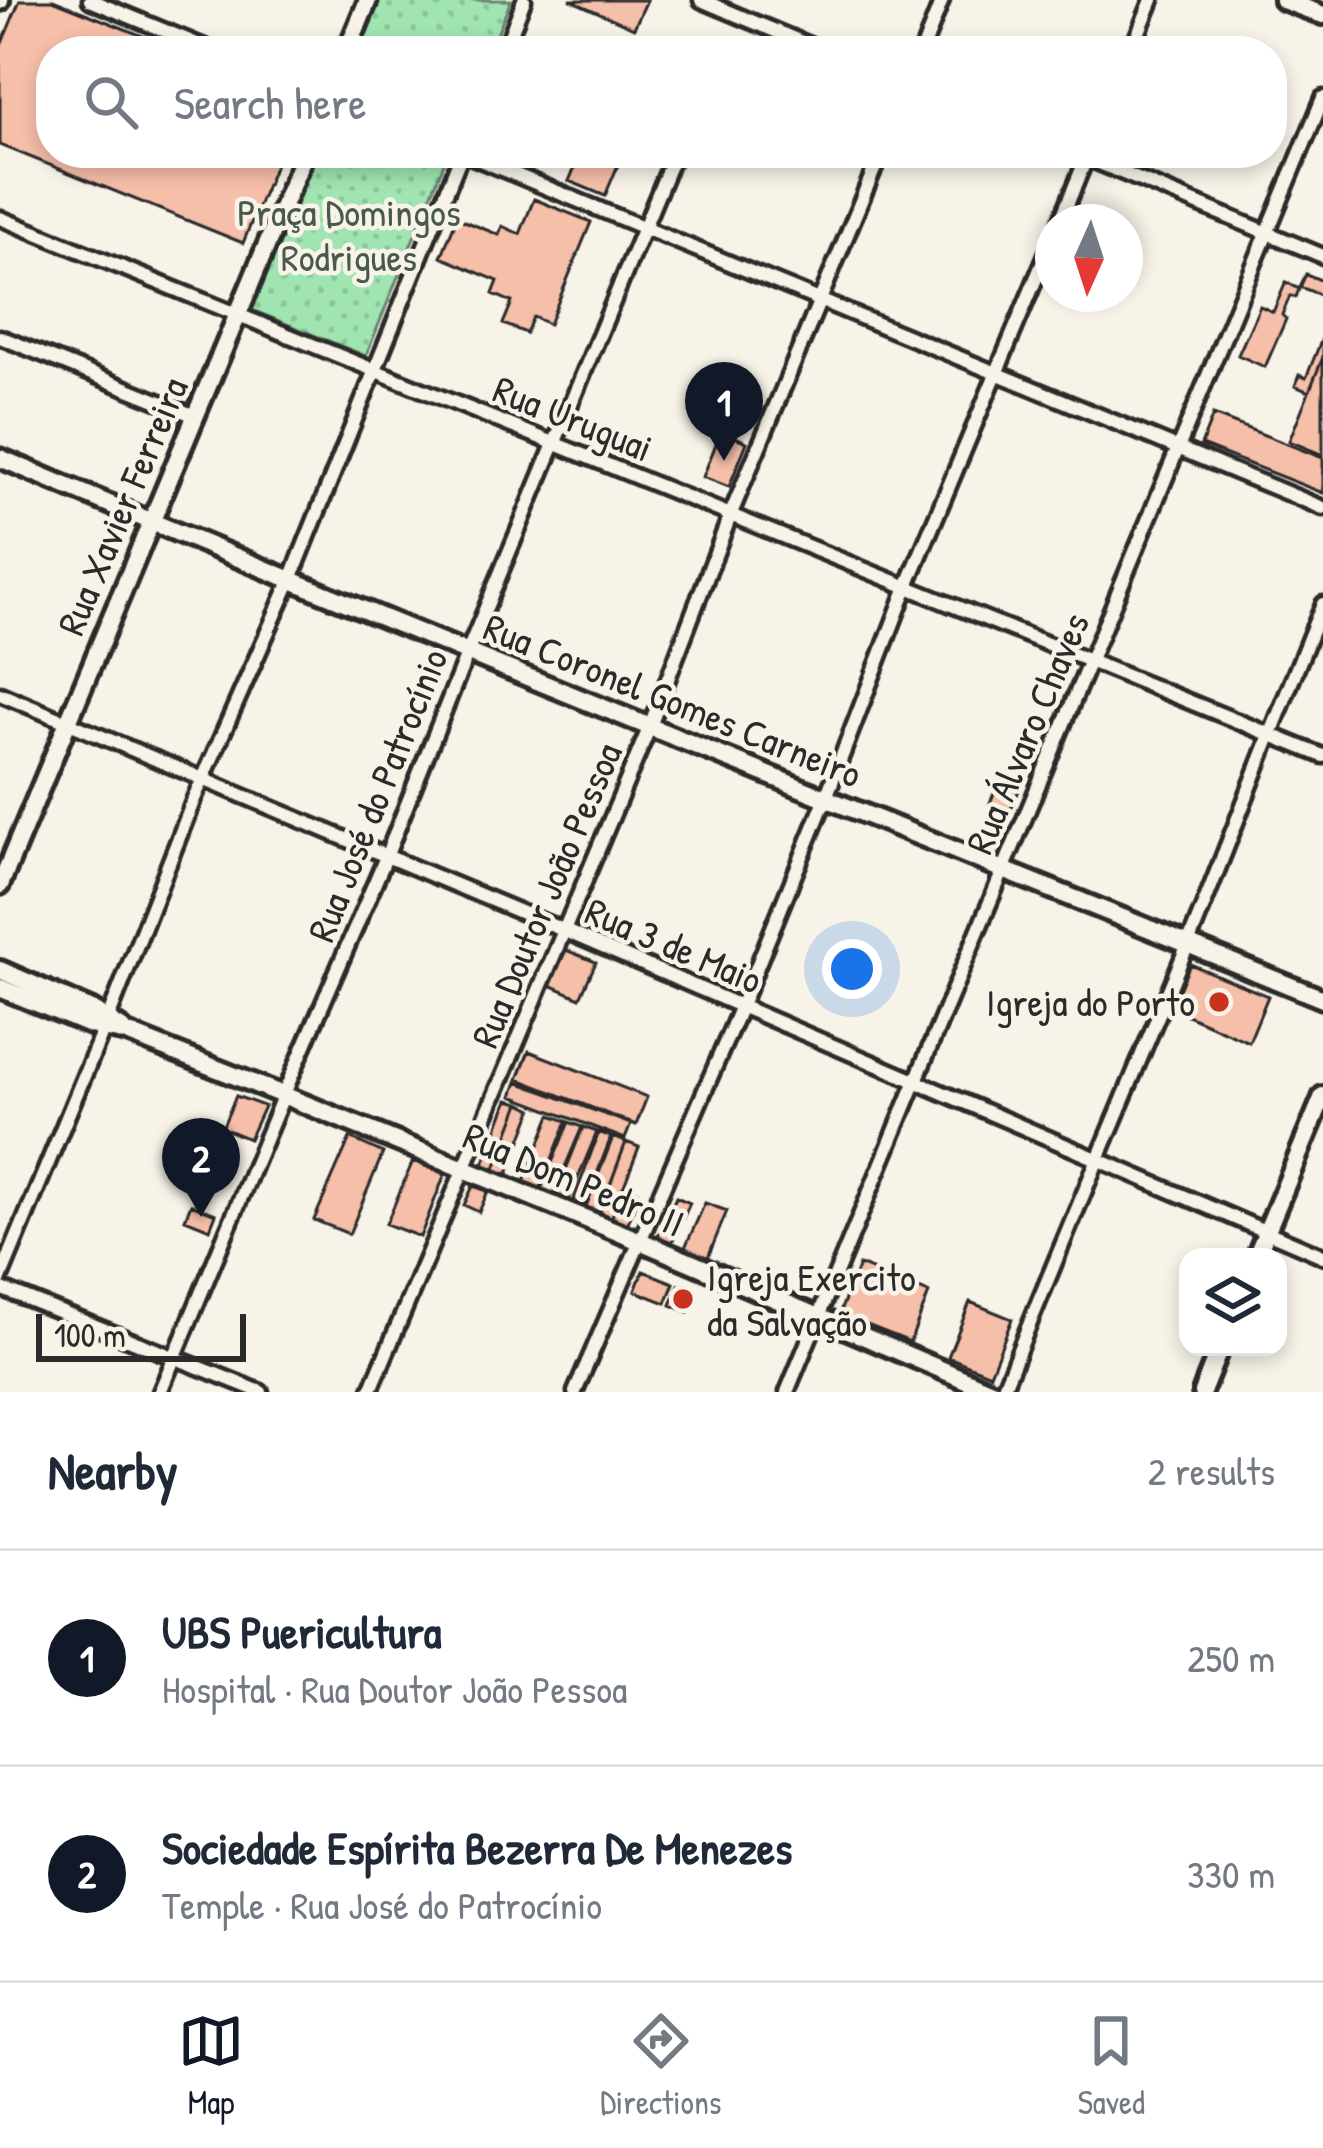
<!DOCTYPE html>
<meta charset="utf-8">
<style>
:root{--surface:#fff;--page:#f2f2f3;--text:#1f2937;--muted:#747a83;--line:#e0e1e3;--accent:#111827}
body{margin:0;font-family:"Patrick Hand",sans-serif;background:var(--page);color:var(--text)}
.controls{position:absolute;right:36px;bottom:36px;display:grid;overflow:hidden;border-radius:24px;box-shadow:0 6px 18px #0003}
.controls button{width:108px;height:108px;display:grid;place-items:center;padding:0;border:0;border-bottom:3px solid var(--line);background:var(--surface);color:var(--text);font:60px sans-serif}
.compass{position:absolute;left:1035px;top:204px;width:108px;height:108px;border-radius:50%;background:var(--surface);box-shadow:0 6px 18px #0003;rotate:183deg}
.scale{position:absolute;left:36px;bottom:30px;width:210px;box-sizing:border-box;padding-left:12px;border:6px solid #2b2b2b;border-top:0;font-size:33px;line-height:42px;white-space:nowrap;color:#2b2b2b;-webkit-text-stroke:9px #f7f3e8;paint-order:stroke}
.you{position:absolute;left:852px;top:969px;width:42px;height:42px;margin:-30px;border:9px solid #fff;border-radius:50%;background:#1a73e8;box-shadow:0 0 0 18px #1a73e833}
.badge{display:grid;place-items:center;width:78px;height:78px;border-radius:50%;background:var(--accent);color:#fff;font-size:39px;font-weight:700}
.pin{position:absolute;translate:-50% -99px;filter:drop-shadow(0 3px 6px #0008)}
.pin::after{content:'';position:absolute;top:63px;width:42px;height:36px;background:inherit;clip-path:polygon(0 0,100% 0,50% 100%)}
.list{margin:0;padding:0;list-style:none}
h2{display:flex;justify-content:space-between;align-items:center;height:156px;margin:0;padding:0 48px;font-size:51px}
h2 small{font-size:39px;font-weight:400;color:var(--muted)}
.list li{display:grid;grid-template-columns:78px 1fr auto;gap:36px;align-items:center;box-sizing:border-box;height:216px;padding:0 48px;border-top:3px solid var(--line)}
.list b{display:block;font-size:45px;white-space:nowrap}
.list p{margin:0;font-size:39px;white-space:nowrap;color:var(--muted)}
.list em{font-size:39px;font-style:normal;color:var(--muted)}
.icon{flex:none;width:66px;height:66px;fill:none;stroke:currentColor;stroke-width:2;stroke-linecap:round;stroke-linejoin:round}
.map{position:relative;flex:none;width:1323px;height:1392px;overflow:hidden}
.search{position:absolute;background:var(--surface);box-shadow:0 6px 18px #0003;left:36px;right:36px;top:36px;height:132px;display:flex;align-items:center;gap:30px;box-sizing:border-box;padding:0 42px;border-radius:48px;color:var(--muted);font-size:45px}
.sheet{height:588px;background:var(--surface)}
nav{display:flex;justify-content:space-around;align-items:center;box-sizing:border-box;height:168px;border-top:3px solid var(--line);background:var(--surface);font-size:33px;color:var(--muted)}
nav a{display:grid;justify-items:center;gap:6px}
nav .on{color:var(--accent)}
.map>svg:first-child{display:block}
.green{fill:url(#green-dots);stroke:#66886e;stroke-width:3}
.building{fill:#f6bfa9;stroke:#2b2b2b;stroke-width:3}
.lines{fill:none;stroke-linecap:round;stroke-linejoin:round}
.street-casing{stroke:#2b2b2b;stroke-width:21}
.secondary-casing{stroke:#2b2b2b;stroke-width:26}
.street{stroke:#f7f3e8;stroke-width:12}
.secondary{stroke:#f7f3e8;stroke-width:16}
.poi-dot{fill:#c8321e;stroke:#f7f3e8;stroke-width:4.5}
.labels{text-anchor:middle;stroke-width:9;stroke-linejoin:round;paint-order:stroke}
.park-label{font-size:39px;fill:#485a4c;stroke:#f7f3e8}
.street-label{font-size:39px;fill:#2b2b2b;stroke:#f7f3e8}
.poi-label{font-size:39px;fill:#2b2b2b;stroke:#f7f3e8;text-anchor:end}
</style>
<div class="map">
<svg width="1323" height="1392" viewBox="0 0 1323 1392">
<defs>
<pattern id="green-dots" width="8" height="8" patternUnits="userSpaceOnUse" patternTransform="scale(3)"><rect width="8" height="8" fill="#a0e5b1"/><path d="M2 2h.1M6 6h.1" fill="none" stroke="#8ac598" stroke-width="1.8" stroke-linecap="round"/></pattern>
</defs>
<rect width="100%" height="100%" fill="#f7f3e8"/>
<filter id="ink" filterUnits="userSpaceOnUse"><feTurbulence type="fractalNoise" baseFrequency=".00833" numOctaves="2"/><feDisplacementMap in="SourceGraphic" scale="24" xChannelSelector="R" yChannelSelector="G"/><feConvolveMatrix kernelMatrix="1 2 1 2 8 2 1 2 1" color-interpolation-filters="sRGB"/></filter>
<g filter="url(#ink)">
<path class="green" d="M377,0H511L490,51H356Z
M316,153H434L446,158L366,356L252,310Z"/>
<path class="building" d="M20,0H53L180,51H51V153H280L243,243L0,145V48Z
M570,0H647L634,28Z
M581,153H623L605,196L569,181Z
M534,199L591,222L549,324L533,317L526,333L503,324L512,302L493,294L498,281L441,257L457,218L499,235L502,226L520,234Z
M1306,274L1323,281V296L1300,287Z
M1286,282L1299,289L1296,297L1290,296L1282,315L1286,319L1265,367L1238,355L1260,306L1273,312Z
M1323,336V357L1309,392L1295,386L1299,375L1306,378Z
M1323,357V455L1289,441Z
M1213,415L1323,458V493L1201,445Z
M721,431L747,442L729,487L703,477Z
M999,781L1020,788L1010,811L990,803Z
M566,950L596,962L580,998L550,985Z
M1190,964L1268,996L1249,1042L1171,1008Z
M529,1051L647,1097L636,1125L518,1079Z
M517,1082L631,1124L625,1139L512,1096Z
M236,1096L264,1106L249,1139L222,1128Z
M508,1100L520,1103L494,1171L482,1167Z
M520,1103L533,1109L507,1176L494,1171Z
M551,1115L567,1121L540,1189L524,1182Z
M569,1122L582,1127L553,1195L541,1189Z
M583,1127L597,1132L568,1202L555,1197Z
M599,1132L611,1137L584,1208L572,1204Z
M613,1137L626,1142L598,1217L584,1212Z
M350,1138L383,1153L349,1234L314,1220Z
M626,1142L639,1147L611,1219L599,1214Z
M413,1161L445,1174L420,1237L386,1224Z
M473,1186L488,1191L479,1212L464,1205Z
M623,1187L640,1193L627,1225L611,1219Z
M676,1197L690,1203L671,1244L657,1238Z
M705,1203L727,1211L706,1262L683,1252Z
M191,1204L216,1214L210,1229L185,1219Z
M859,1265L929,1293L910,1342L839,1314Z
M643,1271L674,1283L666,1303L635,1291Z
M679,1285L696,1292L688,1312L671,1305Z
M970,1302L1012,1319L990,1374L948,1357Z"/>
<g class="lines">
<g class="street-casing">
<path id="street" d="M90,0L214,51
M701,0L823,51
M504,51L524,0
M922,51L942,0
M1131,51L1152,0
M463,153L1323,508
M1075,153L1323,256
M0,218C441,397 882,576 1323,756
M1060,222L1088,154
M0,337L195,416
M0,694L563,930L1323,1256
M0,1279L113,1006L194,799L291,579L462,153
M0,1288L261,1392
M160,1392L289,1082L386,857L473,639L675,153
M370,1392L650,726L730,516L881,153
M575,1392L741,1006L825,800L908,584L1053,238
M787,1392L1323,98
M1002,1392C1062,1242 1126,1094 1188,944C1234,831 1276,717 1323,604"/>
</g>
<g class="secondary-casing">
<path id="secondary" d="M1283,0L1323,15
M0,1V0
M347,51L368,0
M0,458C439,644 881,820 1323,999
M0,885L305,153
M0,970L92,1010L122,1029
M0,988L90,1025L127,1033L283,1095L640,1241L994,1392
M1256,1257L1323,1096
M1202,1392L1220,1347"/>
</g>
<use href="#street" class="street"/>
<use href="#secondary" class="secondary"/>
</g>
</g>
<g class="poi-dot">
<circle cx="1219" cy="1002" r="12"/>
<circle cx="683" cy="1299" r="12"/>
</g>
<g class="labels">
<g class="park-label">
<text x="349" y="226">Praça Domingos<tspan x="349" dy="45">Rodrigues</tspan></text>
</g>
<g class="street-label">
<text transform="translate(573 418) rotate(22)" y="14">Rua Uruguai</text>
<text transform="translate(122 506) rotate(-67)" y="14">Rua Xavier Ferreira</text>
<text transform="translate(673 700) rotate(22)" y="14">Rua Coronel Gomes Carneiro</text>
<text transform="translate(1027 733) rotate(-67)" y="14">Rua Álvaro Chaves</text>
<text transform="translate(377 795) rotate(-68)" y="14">Rua José do Patrocínio</text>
<text transform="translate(546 895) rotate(-67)" y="14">Rua Doutor João Pessoa</text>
<text transform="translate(674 945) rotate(23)" y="14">Rua 3 de Maio</text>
<text transform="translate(574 1179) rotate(23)" y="14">Rua Dom Pedro II</text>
</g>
<g class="poi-label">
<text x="1195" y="1016">Igreja do Porto</text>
<text x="707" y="1291" text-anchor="start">Igreja Exercito<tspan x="707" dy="45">da Salvação</tspan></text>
</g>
</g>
</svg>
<div class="controls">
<button><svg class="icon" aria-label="layers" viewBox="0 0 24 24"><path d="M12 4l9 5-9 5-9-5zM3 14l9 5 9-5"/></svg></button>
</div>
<svg class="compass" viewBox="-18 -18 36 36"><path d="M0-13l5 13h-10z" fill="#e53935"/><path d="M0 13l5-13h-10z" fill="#747a83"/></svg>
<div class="scale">100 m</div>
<div class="you"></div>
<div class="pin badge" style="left:724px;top:461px">1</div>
<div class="pin badge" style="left:201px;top:1217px">2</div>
<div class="search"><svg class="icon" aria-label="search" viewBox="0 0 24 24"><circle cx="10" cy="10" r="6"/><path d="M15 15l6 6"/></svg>Search here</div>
</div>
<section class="sheet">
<h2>Nearby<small>2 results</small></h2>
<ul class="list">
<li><span class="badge">1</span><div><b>UBS Puericultura</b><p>Hospital · Rua Doutor João Pessoa</p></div><em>250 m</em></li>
<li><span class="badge">2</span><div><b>Sociedade Espírita Bezerra De Menezes</b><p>Temple · Rua José do Patrocínio</p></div><em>330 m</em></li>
</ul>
</section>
<nav>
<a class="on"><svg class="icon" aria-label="map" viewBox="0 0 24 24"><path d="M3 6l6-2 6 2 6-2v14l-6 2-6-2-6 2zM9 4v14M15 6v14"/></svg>Map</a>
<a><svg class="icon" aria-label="directions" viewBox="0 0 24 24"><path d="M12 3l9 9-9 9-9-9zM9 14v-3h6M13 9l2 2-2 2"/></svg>Directions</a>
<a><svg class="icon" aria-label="saved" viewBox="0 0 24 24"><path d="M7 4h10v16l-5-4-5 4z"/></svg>Saved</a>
</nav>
